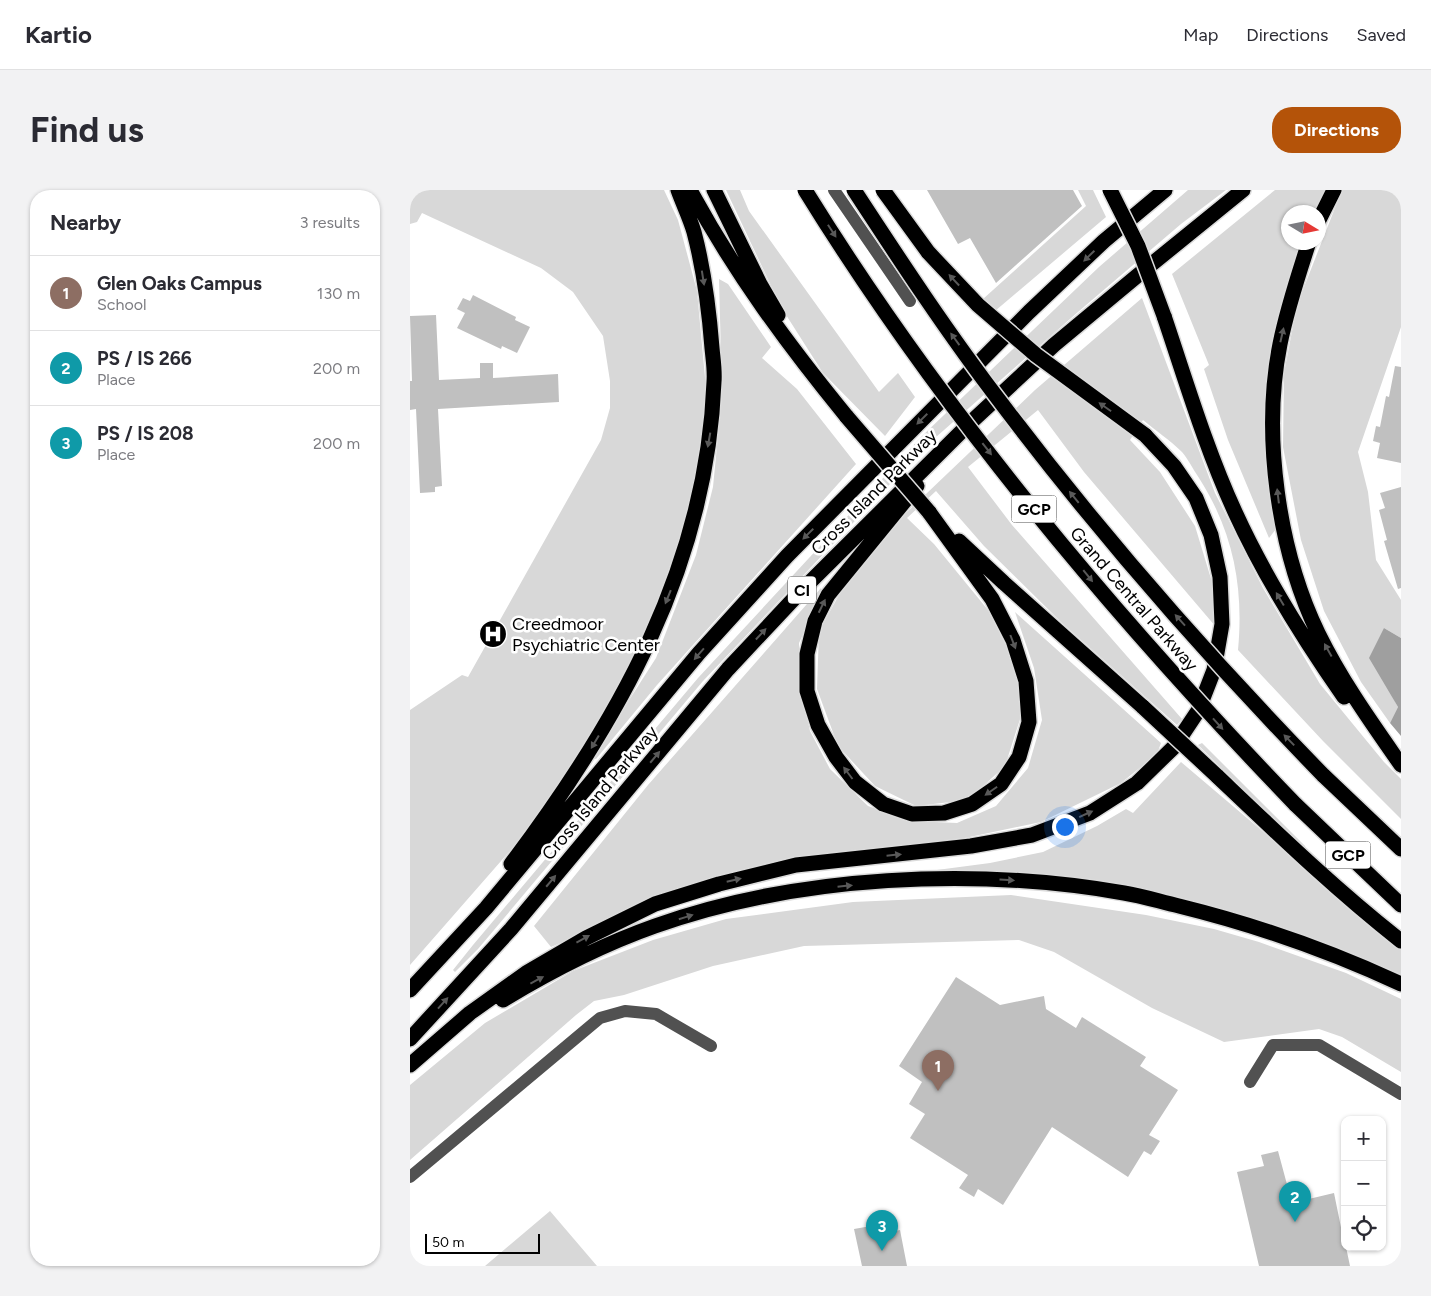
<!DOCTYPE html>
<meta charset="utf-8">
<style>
:root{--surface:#fff;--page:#f2f2f3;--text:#2b2b33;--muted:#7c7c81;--line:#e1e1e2;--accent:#b45309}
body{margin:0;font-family:Figtree,sans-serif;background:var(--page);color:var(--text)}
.controls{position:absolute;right:15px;bottom:15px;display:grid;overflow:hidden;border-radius:10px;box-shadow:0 1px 4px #0004}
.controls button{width:45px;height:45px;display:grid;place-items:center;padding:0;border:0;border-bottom:1px solid var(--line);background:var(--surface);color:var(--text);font:25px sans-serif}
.compass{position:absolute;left:871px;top:15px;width:45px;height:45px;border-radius:50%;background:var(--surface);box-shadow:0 1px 4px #0004;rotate:100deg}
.scale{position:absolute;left:15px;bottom:12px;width:115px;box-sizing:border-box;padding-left:5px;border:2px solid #000;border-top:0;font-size:14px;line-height:18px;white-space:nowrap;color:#000;-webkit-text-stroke:4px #fff;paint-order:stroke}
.you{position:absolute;left:654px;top:636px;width:18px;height:18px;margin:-12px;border:4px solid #fff;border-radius:50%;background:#1a73e8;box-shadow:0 0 0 8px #1a73e833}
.badge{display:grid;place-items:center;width:32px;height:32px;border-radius:50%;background:var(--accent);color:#fff;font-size:16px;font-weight:700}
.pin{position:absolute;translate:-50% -41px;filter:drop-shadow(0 1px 2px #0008)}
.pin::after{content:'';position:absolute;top:26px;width:18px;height:15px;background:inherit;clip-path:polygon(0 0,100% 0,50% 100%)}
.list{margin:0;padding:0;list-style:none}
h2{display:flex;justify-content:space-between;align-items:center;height:65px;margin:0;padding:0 20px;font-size:21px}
h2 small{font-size:16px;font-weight:400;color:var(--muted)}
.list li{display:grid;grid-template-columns:32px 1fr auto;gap:15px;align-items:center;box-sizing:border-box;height:75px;padding:0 20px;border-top:1px solid var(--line)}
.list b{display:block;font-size:19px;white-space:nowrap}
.list p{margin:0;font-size:16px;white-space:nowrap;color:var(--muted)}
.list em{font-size:16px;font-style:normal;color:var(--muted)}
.icon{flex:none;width:28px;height:28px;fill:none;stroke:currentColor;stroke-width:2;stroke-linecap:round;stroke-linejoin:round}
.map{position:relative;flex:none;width:991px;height:1076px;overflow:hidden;border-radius:20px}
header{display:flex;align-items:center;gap:30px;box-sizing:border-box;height:70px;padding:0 25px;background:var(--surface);border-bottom:1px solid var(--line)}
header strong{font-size:24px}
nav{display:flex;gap:28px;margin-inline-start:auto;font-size:18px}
.intro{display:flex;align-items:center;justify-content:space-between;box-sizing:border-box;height:120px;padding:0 30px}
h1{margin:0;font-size:35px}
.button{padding:12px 22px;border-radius:20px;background:var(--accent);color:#fff;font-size:18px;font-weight:700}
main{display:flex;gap:30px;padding:0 30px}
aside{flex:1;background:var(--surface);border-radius:20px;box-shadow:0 1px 4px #0004}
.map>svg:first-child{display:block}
.green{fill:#d8d8d8}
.water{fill:#9f9f9f}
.building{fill:#c0c0c0}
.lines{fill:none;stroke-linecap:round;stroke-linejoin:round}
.highway-casing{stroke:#dbdbdb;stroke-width:18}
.minor{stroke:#515151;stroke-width:12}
.highway{stroke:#000;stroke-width:15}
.highway-bridge-casing{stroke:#dbdbdb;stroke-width:18;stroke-linecap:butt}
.highway-bridge{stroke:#000;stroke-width:15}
.oneway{fill:#595959}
.labels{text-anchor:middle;stroke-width:5;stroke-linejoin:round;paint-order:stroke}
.shield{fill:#fff;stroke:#4c4c4c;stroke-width:1}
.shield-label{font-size:16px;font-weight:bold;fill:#000}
.street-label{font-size:18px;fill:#000;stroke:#fff}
.poi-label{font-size:18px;fill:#000;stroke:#fff;text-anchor:start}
</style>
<header>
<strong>Kartio</strong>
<nav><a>Map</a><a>Directions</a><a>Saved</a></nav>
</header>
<div class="intro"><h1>Find us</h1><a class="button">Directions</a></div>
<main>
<aside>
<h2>Nearby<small>3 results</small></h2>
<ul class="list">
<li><span class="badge" style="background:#8d6e63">1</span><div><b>Glen Oaks Campus</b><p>School</p></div><em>130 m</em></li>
<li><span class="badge" style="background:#0f9aa8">2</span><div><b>PS / IS 266</b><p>Place</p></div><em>200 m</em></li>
<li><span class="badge" style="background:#0f9aa8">3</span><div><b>PS / IS 208</b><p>Place</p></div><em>200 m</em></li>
</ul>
</aside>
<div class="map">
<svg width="991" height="1076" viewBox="0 0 991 1076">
<rect width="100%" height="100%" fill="#fff"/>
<path class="green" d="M0,0H254L268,30L287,101L297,209L282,311L236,446L175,559L106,654L0,775V520L52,485L58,487L191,250L200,218V191L193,146L163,102L131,78L12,23L7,32L0,34Z
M316,0H330L339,21L469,202L488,183L505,207L475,246L413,183L371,117Z
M668,0H683L696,27L585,121L573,109L676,16Z
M778,0H816L771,34L668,122L517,255L293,491L68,759L45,782L43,780L63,755L288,488L511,247L689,77Z
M865,0H920L908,22H878V52L897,53L872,119L866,339L859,348L818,250L794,179L799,175L762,84Z
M932,0H991V137L948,262L958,302L966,370L991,410V448L974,438L977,496L988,517L980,533L951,492L914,421L891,350L873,257L874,183L887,115Z
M309,89L318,94L361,157L352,168L387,199L446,274L247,495L186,569L182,568L246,468L286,365L303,297L312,205Z
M732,108L805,303L853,398L910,494L974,572L991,589V629L913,551L828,460C834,397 823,341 789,288C783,279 778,269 772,262C760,250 746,241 733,230L720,250L750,282L785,336L802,392L806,437L674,282L628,220L558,277L602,335L772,529L767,535L651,432L574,356L526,301L497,328L524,354L578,420L605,473L612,523L595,576L558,610L506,616L465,596L428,556L407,499L409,441L434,396L494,325L625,200Z
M411,398V406L389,453V490L400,541L420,579L458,616L501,631L547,633L586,616L618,578L632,530L624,478L605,422L751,553L747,564L711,593L631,632L555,648L422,663L302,688L141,757L124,736L238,595Z
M792,553L895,656L897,663L788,555Z
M771,572L991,759V789L912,752L800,718L504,683L580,673L633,662L687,636L716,619L723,623Z
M601,705L736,725L804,739L849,752L936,783L991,809V882L932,847L909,839L814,852L742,818L644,762L609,750L394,756L303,776L214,805L184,811L166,825L0,970V895L75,833L163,781L243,750L316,729L443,712Z
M140,1021L187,1076H75Z"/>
<path class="water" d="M974,438L991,448V546L980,533L988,517L959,468Z"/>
<path class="building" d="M517,0H663L672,16L586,93L560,48L548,54Z
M63,105L106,127L105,130L120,137L107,163L92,156L91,159L47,138L55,123L47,119L53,108L60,111Z
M26,125L29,190L70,188V173H83V188L148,184L149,212L28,219L32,296L25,297V302L10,303L6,219L0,220V191H2L0,126Z
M985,176L991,177V273L967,268L970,253L963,251L966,236L970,237L976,206L979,207Z
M991,297V398L988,399L974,351L977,350L969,320L975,318L970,303Z
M546,787L590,815L634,806L636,819L666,838L672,827L736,867L730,876L768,900L739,945L750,951L741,965L734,961L718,987L642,937L593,1015L568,999L564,1007L549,998L558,985L500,948L515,924L499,914L512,892L489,876Z
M868,961L882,1013L924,1003L935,1057H936L940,1076H849L827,982L854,976L851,965Z
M461,1036L463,1046L490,1040L497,1076H452L444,1039Z"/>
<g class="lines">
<g class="highway-casing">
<path id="highway" d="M280,0C325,83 378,155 437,227
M304,0L350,94L368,125
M908,32L924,0
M899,52C888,86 877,119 870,154C852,245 868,360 908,443C931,490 961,532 991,575
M754,126C776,191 796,259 825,322C855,388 893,448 934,507
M507,296L418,405L405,431L397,464V501L408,535L426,567L445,592L473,614L502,624L534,623L562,614L591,594L609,567L619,532L616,491L603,450L582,409L519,322
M549,351L594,393L733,517
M913,585L991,659
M807,586C867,643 926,700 991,751
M885,614L991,715
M101,674C209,531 297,375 304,192C305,180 303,169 302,158C299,119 294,80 284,42C280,28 273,14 268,0
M0,800L76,718L289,463L377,366L619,122L694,51L755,0
M93,810C141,781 191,755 245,736C389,685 565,677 714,703C733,706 751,712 769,716C846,735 920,761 991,794
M0,849L101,739L318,479L393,399L560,233L644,155L727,86L833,0
M0,875L60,823L116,783L176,748L245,714L309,694L386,675L561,656L622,645L680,623L727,593L764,557L788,521L804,480L812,434L810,387L801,345L786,308L764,276L735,245"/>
</g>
<path class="minor" d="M424,0L500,111
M840,892L863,855H909L991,904
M0,987L190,828L215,821L246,824L301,856"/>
<use href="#highway" class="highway"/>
<g class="highway-bridge-casing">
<path id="highway-bridge" d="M395,0C532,222 704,426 885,614
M444,0C491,72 539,145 592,214C691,345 799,468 913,585
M473,0L518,62L568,115L626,165L735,245
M700,0L728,56L754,126
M437,227L519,322
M733,517L807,586"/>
</g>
<use href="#highway-bridge" class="highway-bridge"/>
</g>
<defs><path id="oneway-solid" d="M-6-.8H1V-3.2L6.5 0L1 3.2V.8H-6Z" transform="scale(1.25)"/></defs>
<g class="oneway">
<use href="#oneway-solid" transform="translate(422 41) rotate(57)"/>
<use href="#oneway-solid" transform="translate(679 66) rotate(136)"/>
<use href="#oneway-solid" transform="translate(293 88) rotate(81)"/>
<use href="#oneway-solid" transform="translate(544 90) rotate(-133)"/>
<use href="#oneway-solid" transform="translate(872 145) rotate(-77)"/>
<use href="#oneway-solid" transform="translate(545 149) rotate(-126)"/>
<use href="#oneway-solid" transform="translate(695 217) rotate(-145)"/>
<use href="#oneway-solid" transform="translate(512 229) rotate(135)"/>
<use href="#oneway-solid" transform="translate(299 250) rotate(100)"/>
<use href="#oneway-solid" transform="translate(577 259) rotate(52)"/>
<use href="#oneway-solid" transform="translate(868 306) rotate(-97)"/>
<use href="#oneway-solid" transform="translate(664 307) rotate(-129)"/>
<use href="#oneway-solid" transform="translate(398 344) rotate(135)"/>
<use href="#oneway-solid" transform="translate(678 386) rotate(51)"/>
<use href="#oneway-solid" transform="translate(258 407) rotate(112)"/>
<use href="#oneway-solid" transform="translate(870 409) rotate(-121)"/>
<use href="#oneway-solid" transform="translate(412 416) rotate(-64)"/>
<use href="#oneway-solid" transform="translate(770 430) rotate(-132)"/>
<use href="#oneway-solid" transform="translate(351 444) rotate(-47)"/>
<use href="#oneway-solid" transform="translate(603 452) rotate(69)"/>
<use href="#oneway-solid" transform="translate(918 460) rotate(-119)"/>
<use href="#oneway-solid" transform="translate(289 464) rotate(131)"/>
<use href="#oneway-solid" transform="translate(808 534) rotate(48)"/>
<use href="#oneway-solid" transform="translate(879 550) rotate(-134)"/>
<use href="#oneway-solid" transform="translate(185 552) rotate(121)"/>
<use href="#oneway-solid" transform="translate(245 567) rotate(-50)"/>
<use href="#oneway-solid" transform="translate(438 583) rotate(-127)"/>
<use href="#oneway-solid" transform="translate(581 601) rotate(145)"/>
<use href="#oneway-solid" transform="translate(676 624) rotate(-24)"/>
<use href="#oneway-solid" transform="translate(484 665) rotate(-6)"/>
<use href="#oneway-solid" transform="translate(324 690) rotate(-13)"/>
<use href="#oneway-solid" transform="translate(597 690) rotate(3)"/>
<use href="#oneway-solid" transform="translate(141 691) rotate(-50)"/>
<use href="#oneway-solid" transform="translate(435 696) rotate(-6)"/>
<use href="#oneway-solid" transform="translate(276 727) rotate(-17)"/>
<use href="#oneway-solid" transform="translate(173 749) rotate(-29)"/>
<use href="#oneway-solid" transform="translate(127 790) rotate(-28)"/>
<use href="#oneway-solid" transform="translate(33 813) rotate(-48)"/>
</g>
<defs>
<g id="hospital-disc" transform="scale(1.4375)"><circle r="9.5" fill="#000" stroke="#fff"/><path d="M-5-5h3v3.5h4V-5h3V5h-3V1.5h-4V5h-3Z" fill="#fff"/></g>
</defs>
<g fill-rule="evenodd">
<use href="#hospital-disc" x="83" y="444"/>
</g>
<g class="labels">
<g class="shield">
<rect x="601.5" y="305.5" width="45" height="27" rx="4"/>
<rect x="378" y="386.5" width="28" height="27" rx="4"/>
<rect x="915.5" y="651.5" width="45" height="27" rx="4"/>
</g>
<g class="shield-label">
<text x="624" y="325">GCP</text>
<text x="392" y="406">CI</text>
<text x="938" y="671">GCP</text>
</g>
<g class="street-label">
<text transform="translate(464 302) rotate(-45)" y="6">Cross Island Parkway</text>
<text transform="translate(724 409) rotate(49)" y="6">Grand Central Parkway</text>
<text transform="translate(190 603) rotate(-50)" y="6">Cross Island Parkway</text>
</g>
<g class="poi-label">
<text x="102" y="440">Creedmoor<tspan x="102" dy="21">Psychiatric Center</tspan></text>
</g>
</g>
</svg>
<div class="controls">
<button>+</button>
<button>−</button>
<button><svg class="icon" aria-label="locate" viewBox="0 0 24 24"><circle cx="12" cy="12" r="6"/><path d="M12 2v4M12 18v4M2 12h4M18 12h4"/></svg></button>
</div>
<svg class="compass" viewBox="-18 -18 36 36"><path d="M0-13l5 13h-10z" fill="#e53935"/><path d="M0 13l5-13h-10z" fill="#7c7c81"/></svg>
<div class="scale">50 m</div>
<div class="you"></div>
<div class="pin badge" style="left:528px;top:901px;background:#8d6e63">1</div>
<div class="pin badge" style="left:885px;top:1032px;background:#0f9aa8">2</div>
<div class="pin badge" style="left:472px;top:1061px;background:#0f9aa8">3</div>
</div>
</main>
